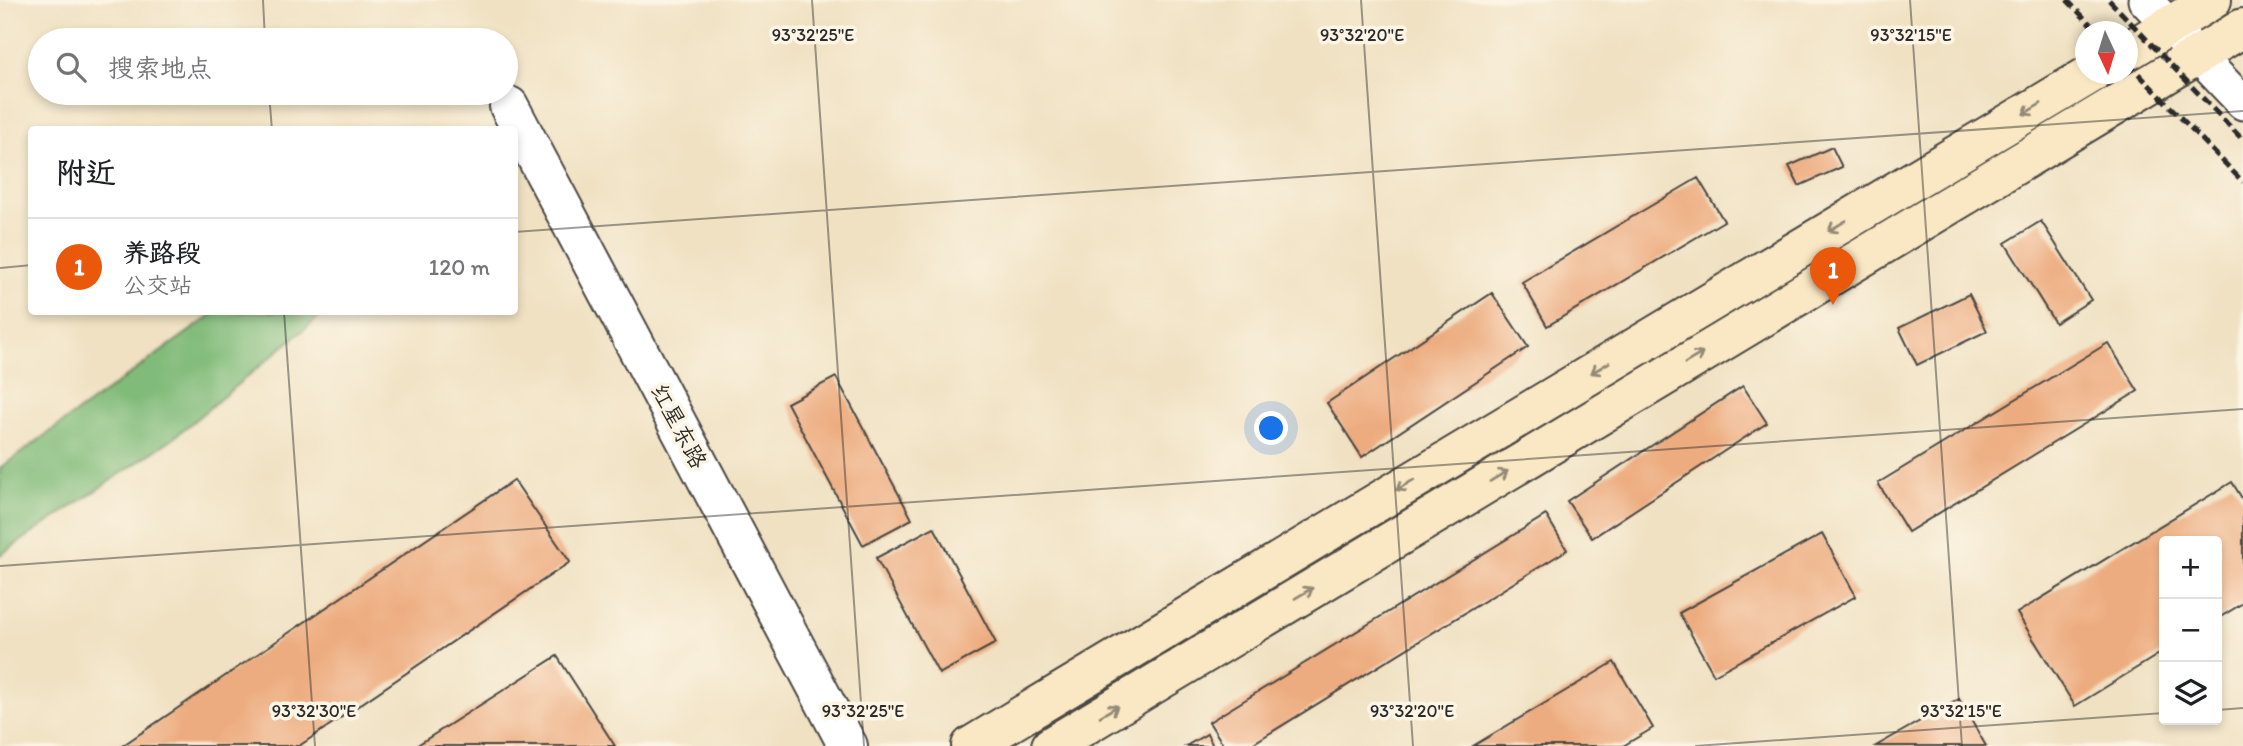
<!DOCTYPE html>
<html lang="zh">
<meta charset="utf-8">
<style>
:root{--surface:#fff;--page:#f2f2f2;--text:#202124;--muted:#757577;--line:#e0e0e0;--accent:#ea580c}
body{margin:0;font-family:Itim,"LXGW WenKai TC",sans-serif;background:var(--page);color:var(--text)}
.controls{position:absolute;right:21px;bottom:21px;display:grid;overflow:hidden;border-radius:7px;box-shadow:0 4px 10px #0003}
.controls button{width:63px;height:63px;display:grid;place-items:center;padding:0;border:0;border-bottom:2px solid var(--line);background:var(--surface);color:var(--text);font:35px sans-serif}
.compass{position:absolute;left:2075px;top:21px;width:63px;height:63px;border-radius:50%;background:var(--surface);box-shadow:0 4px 10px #0003;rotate:176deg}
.you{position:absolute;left:1272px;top:429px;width:24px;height:24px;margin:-18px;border:5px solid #fff;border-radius:50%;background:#1a73e8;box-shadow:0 0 0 10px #1a73e833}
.badge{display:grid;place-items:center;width:46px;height:46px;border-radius:50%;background:var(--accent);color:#fff;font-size:23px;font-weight:700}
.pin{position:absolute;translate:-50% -58px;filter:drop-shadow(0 2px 4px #0008)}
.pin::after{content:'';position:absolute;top:37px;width:24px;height:21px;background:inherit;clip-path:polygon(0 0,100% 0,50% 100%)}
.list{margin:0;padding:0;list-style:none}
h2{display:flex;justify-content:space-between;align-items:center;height:91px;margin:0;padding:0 28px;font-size:30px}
h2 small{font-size:23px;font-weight:400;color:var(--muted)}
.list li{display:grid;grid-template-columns:46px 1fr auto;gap:21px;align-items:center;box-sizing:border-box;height:98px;padding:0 28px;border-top:2px solid var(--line)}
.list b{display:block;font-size:26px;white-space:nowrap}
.list p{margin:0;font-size:23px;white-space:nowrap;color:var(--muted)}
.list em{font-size:23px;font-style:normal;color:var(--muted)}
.icon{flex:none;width:38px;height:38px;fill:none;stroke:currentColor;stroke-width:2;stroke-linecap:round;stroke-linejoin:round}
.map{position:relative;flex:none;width:2243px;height:746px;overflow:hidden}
.search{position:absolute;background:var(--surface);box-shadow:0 4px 10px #0003;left:28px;top:28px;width:490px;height:77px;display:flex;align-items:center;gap:18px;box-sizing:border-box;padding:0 24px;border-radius:38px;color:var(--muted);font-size:26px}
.panel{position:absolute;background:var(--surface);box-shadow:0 4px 10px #0003;left:28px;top:126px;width:490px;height:189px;border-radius:7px}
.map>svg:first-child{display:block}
.forest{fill:#80bb79;stroke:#567352;stroke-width:2}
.building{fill:#edac7f}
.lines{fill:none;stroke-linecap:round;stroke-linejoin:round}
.minor-casing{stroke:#494642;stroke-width:37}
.tertiary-casing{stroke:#494642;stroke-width:42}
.secondary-casing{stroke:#494642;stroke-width:42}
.minor{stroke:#fff;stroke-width:33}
.tertiary{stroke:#fff;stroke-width:38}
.secondary{stroke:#fae7c3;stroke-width:38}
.rail{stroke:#2b2b2b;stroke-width:5;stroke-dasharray:10 5;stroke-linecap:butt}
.oneway{stroke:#928977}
.ticks{fill:none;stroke:#2b2b2b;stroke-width:2;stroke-opacity:0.45}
.labels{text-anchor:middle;stroke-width:7;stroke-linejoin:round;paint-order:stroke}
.street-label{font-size:23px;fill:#2b2b2b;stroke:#fcf5e5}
.ticks-label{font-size:18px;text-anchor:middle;fill:#2b2b2b;stroke:#fcf5e5;stroke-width:7;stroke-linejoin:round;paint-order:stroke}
</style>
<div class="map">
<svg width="2243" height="746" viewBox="0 0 2243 746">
<rect width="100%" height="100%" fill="#fcf5e5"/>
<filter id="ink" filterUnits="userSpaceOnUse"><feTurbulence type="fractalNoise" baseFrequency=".0143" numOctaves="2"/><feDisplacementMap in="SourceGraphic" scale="14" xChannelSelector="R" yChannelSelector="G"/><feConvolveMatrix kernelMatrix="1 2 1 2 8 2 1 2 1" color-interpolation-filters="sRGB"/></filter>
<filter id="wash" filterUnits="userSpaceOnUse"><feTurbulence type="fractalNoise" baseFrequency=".00686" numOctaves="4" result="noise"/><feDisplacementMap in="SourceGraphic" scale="28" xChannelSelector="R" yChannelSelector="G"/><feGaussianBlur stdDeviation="1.57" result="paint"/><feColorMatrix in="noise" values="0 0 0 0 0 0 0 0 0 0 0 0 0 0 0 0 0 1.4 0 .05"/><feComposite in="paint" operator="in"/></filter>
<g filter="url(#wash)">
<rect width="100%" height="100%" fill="#f0e1c2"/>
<path class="forest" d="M216,312H325L172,439L0,555V468Z"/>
<g id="blocks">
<path class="building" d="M1832,147L1842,167L1799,186L1789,166Z
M1698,178L1724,221L1547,326L1522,282Z
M2041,221L2091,300L2055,323L2005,243Z
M1492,293L1528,347L1362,457L1327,403Z
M1969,294L1987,331L1917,365L1899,328Z
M2108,343L2138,391L1908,532L1878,483Z
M836,377L912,519L863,545L787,403Z
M1743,386L1767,423L1592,538L1567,501Z
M514,480L570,562L299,746H122Z
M2232,482L2243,500V603L2217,619V541H2164V651L2075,706L2017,613Z
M1546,515L1567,550L1249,746H1224L1209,722Z
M934,527L996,643L939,674L876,558Z
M1822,534L1856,596L1714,675L1679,613Z
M557,656L615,746H416Z
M1614,662L1653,728L1623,746H1473Z
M1959,699L1986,746H1876Z
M1207,734L1213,746H1186Z"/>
</g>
</g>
<g filter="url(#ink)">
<use href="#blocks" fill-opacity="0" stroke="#494642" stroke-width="2"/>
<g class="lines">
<g class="minor-casing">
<path id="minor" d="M2145,0L2243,103"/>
</g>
<g class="tertiary-casing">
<path id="tertiary" d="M509,106L848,746"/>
</g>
<g class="secondary-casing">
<path id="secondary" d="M2128,51L2212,0
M971,746L2091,74
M1051,746L2243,28"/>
</g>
<use href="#minor" class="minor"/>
<use href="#tertiary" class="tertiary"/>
<use href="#secondary" class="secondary"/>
<path class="rail" d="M2067,0L2098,32
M2109,0L2243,140
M2128,63L2243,182"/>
</g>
<defs><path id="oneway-shaft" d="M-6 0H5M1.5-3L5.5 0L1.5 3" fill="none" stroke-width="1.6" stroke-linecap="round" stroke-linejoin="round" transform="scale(1.75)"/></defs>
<g class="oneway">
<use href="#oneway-shaft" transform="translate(2032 109) rotate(149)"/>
<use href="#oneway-shaft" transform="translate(1837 226) rotate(149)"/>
<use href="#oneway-shaft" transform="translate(1694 358) rotate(-31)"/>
<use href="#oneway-shaft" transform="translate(1600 368) rotate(149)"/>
<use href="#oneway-shaft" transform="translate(1499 476) rotate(-31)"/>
<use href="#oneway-shaft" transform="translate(1405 485) rotate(149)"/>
<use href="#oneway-shaft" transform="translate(1304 593) rotate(-31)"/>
<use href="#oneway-shaft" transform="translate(1109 711) rotate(-31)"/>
</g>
</g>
<path class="ticks" d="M263,0L265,40M812,0L864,746M1361,0L1413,746M1910,0L1962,746M269,93L272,130M514,232L2243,111M0,268L32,265M284,312L315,746M0,566L2243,409M2217,710L2243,708M1695,746L2164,713"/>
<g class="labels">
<g class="street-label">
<text transform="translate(679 426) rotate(62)" y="8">红星东路</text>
</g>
</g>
<g class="ticks-label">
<text x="813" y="41">93°32'25"E</text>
<text x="1362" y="41">93°32'20"E</text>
<text x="1911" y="41">93°32'15"E</text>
<text x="314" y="717">93°32'30"E</text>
<text x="863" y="717">93°32'25"E</text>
<text x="1412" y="717">93°32'20"E</text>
<text x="1961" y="717">93°32'15"E</text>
</g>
</svg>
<div class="controls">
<button>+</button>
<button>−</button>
<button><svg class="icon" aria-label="layers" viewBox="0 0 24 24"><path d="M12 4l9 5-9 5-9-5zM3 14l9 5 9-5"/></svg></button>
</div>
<svg class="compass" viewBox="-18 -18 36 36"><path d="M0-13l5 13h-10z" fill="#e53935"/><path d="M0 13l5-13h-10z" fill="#757577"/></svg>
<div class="you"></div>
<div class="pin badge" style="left:1833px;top:305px">1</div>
<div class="search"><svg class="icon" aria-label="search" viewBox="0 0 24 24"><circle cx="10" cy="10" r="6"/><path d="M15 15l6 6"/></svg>搜索地点</div>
<section class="panel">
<h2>附近<small></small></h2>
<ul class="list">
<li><span class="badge">1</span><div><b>养路段</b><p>公交站</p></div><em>120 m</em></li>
</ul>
</section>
</div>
